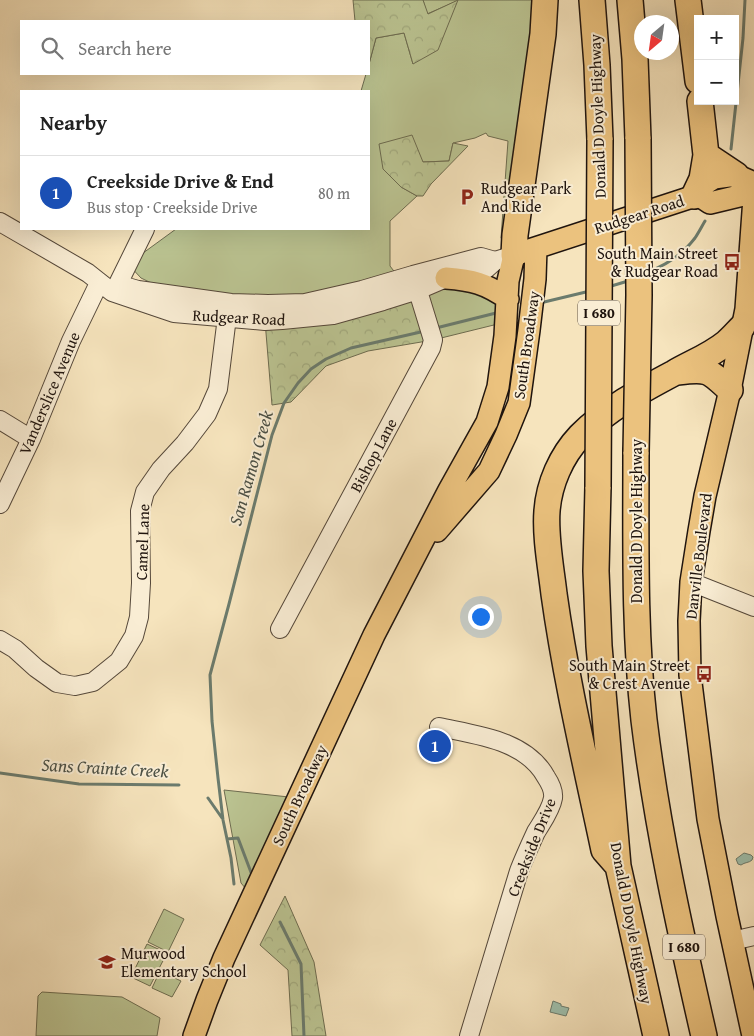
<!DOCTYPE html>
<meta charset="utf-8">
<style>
:root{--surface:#fff;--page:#f2f2f2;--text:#222;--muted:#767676;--line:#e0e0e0;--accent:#ea580c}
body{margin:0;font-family:"Gentium Book Plus",serif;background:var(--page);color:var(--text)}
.controls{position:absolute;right:15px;top:15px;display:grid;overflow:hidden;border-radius:0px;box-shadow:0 5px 20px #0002}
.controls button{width:45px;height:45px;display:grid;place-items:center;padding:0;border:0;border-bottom:1px solid var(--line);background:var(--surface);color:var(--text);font:25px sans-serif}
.compass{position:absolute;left:634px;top:15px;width:45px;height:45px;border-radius:50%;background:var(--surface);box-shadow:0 5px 20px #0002;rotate:209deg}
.you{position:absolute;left:480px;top:616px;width:18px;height:18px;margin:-12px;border:4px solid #fff;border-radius:50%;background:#1a73e8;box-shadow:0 0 0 8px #1a73e833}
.badge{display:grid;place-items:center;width:32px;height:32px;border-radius:50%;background:var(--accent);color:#fff;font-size:16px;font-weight:700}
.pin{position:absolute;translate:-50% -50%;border:2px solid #fff;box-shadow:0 1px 5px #0006}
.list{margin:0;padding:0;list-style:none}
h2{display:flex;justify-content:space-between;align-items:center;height:65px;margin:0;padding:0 20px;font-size:21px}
h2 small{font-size:16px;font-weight:400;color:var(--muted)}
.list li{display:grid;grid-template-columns:32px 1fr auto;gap:15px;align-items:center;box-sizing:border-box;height:75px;padding:0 20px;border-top:1px solid var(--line)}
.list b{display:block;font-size:19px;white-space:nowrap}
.list p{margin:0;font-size:16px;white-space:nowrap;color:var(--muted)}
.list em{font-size:16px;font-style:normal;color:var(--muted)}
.icon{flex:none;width:28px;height:28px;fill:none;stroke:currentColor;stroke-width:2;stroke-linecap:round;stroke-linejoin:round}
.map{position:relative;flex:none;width:754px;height:1036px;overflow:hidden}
.search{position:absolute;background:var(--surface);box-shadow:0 5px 20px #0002;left:20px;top:20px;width:350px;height:55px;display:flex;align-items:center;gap:12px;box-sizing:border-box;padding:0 18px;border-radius:0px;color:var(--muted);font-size:19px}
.panel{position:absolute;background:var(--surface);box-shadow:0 5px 20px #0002;left:20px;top:90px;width:350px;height:140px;border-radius:0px}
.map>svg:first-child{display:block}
.grass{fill:#bbc492;stroke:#6d6c50}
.forest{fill:url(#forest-crowns);stroke:#6d6c50}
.water{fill:#9ebfac;stroke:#6b7b6d}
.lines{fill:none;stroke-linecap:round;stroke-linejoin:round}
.stream{stroke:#6b7b6d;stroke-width:3}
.minor-casing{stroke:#55483a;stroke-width:20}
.major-casing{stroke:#1f140e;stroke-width:24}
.highway-casing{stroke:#1f140e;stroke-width:28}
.minor{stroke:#f9edd4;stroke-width:18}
.major{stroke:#ebc27e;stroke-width:21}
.highway{stroke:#ebc27e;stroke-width:25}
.highway-bridge-casing{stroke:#1f140e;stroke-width:28;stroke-linecap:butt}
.highway-bridge{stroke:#ebc27e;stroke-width:25}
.labels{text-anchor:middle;stroke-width:4;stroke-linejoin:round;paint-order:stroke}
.shield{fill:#f9edd4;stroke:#605549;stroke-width:1}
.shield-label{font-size:15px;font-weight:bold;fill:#1f140e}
.street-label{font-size:16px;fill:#1f140e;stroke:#f9edd4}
.poi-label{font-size:16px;fill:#1f140e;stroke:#f9edd4;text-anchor:start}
.water-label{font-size:18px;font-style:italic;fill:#4b5045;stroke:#f9edd4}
</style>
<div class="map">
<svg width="754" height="1036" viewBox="0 0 754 1036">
<defs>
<pattern id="forest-crowns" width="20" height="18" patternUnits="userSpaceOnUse" patternTransform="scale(1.25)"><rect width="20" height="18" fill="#bbc492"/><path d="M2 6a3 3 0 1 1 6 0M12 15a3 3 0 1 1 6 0" fill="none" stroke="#a0a87d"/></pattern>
</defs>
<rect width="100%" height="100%" fill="#f6e4bd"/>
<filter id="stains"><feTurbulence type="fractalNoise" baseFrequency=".004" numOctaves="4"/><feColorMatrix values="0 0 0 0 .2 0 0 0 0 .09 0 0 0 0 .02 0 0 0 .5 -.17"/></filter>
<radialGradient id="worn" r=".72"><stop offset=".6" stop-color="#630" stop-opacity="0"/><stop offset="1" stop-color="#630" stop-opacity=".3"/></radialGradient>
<path class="grass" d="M423,0H545L514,255L501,238L508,141L488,136L486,133L475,138L453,143L449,161L422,162L401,187L417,196L390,221V266L400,279L305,303L174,294L141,278L128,264L176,229H369V91H361L366,74H369V64L376,38L404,33L413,64L457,1L427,14Z
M446,278L495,290L506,322L433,340L418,290Z
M224,790L298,798L252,896L241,883Z
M164,909L184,919L168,952L148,942Z
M147,944L167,953L150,986L131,977Z
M160,971L181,981L172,997L152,988Z
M42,992L122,997L160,1018L157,1036H36L38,996Z"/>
<path class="forest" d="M353,0H423L428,14L458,0L438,50L413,64L404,33L376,38L369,64V21H355Z
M412,135L423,162L449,161L453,143L468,146L431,184L423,196H417L401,187L383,169L379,144Z
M418,290L433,340L368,351L326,366L291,402L272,405L265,321Z
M285,896L314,962L326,1036H292L288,970L260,945Z"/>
<path class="water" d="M744,853L751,855L753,857L752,860C749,863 745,862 741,865L738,864L736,859Z
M553,1001L561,1004V1006L569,1008L566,1016L550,1012Z"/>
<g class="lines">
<path class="stream" d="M731,149L743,38L745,0
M648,272C666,265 684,253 695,238C699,232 702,226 705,221
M608,287L628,281
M540,303L590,291
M436,328L500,312
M0,773L79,784L179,785
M208,798L222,818
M227,839L238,838L252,875
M234,884L231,858L223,820L218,778L212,721L210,675L229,604L272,435L284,403L298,383L311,369L326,359L351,348L425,331
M280,922L301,964L304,1036"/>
<g class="minor-casing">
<path id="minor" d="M0,222L88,273L112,292L174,313L265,321L282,320L333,315L383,301L418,290L446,278L486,269L495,261L514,255
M118,284L145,229
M124,286L138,290L231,303L268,304L305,303L362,290L413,275L481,257L495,261
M0,420L31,439
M0,504L31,439L71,341L99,283
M691,582L754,607
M280,629L431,348L433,340L414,278
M0,640L15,649L36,668L57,683L75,686L93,682L119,661L134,636L139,617L141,583L140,511L145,492L161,469L185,443L207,414L218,389L227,317L231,303
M439,727C476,735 526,740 546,777C550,783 554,790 553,798C551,810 542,822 536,832C530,845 524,858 519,871L469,1036
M732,941L754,936"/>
</g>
<g class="major-casing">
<path id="major" d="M698,195L710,203L739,196L754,185
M446,278C472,280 485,283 508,299
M437,531L489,471L506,435L519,403L529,330L535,279L536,248
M194,1036L207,1000L224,958L374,635L449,490L487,422L498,387L505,336L508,281L514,255L698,195L706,183L714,178L736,175L754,183
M753,1036L727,916L708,819L690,675L689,621L691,582L699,531L705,496L730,390L746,309L754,198"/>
</g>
<g class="highway-casing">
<path id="highway" d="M592,0L597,65L600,140
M630,0L635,59L638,139
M688,0L698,81
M706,155L736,175
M694,196L702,179L706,155L700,101
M514,255L515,235L543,34L545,0
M679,372C707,368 709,370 730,390
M636,452C636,541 634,631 644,720C657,827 680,931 704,1036
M598,487L596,571L599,646L618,866L656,1036
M618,866L604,850C586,765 566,680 554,594C551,568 545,537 547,511C549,484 561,456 580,436C607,409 640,391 674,373C691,363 710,356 726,343C732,338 737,332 742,327"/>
</g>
<use href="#minor" class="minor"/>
<use href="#major" class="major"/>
<use href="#highway" class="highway"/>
<g class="highway-bridge-casing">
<path id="highway-bridge" d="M636,452L639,295L638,139
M598,487L600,140"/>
</g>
<use href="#highway-bridge" class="highway-bridge"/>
</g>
<defs>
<g id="parking-bare" transform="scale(1.35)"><path d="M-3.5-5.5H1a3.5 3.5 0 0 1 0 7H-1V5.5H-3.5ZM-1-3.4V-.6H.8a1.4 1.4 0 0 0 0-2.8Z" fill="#8f2418" stroke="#f9edd4" stroke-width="2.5" paint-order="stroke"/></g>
<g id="bus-bare" transform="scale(1.35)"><path d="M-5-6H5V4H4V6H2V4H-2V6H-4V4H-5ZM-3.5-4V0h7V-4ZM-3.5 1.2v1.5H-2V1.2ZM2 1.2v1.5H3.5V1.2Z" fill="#8f2418" stroke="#f9edd4" stroke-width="2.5" paint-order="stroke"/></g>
<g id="school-bare" transform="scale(1.35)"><path d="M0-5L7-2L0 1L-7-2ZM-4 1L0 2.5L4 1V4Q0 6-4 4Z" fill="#8f2418" stroke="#f9edd4" stroke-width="2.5" paint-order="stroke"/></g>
</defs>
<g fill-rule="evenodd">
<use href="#parking-bare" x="467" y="197"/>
<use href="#bus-bare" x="732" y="262"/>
<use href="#bus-bare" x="704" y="674"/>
<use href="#school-bare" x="107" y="962"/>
</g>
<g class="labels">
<g class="shield">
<rect x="578" y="300.5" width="42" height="25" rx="4"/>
<rect x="663" y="934.5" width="42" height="25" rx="4"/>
</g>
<g class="shield-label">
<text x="599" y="318">I 680</text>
<text x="684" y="952">I 680</text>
</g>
<g class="street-label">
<text transform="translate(597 116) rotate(-92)" y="6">Donald D Doyle Highway</text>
<text transform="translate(639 214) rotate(-18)" y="6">Rudgear Road</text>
<text transform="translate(239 317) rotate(3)" y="6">Rudgear Road</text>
<text transform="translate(526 345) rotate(-82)" y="6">South Broadway</text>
<text transform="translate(49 393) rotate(-67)" y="6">Vanderslice Avenue</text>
<text transform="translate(373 455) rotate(-62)" y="6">Bishop Lane</text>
<text transform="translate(636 521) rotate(-90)" y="6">Donald D Doyle Highway</text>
<text transform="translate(142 542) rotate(-88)" y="6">Camel Lane</text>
<text transform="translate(698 556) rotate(-83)" y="6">Danville Boulevard</text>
<text transform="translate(299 795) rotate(-65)" y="6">South Broadway</text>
<text transform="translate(531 847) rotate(-68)" y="6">Creekside Drive</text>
<text transform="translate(632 923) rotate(79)" y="6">Donald D Doyle Highway</text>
</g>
<g class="poi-label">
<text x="481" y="194">Rudgear Park<tspan x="481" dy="18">And Ride</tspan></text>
<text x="718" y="259" text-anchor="end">South Main Street<tspan x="718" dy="18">&amp; Rudgear Road</tspan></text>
<text x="690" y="671" text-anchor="end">South Main Street<tspan x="690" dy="18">&amp; Crest Avenue</tspan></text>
<text x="121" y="959">Murwood<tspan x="121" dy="18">Elementary School</tspan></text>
</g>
<g class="water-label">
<text transform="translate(251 468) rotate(-74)" y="6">San Ramon Creek</text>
<text transform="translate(105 768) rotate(3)" y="6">Sans Crainte Creek</text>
</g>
</g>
<rect width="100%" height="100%" filter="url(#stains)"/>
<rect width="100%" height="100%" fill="url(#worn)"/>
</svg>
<div class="controls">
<button>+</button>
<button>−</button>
</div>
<svg class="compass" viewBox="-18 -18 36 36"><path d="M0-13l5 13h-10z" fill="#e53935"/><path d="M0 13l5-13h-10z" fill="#767676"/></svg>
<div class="you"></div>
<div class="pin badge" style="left:435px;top:746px;background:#1a4fb4">1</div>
<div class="search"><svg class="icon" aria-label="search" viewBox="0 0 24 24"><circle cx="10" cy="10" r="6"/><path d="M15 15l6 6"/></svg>Search here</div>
<section class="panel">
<h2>Nearby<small></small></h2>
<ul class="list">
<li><span class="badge" style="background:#1a4fb4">1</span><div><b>Creekside Drive &amp; End</b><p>Bus stop · Creekside Drive</p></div><em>80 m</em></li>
</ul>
</section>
</div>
